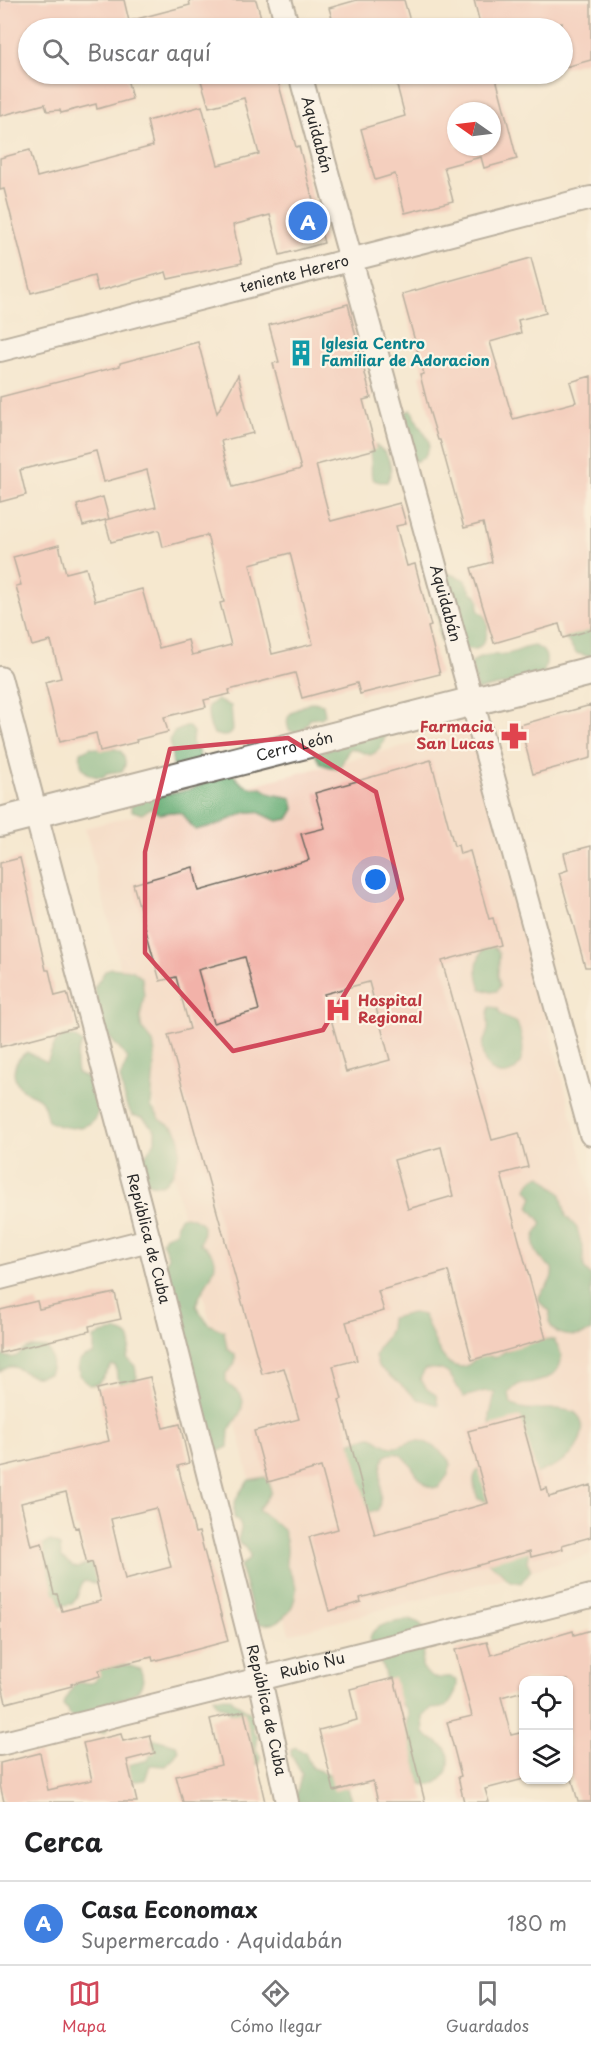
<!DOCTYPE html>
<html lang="es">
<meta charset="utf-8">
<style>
:root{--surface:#fff;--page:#f2f2f2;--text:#202124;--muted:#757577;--line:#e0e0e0;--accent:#d1495b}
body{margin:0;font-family:"Playpen Sans",sans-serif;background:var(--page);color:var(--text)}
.controls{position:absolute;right:18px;bottom:18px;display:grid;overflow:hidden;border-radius:12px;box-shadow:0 2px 4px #0004}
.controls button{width:54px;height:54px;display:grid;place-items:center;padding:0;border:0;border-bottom:2px solid var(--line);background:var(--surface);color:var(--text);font:30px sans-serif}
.compass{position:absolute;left:447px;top:102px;width:54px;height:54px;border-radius:50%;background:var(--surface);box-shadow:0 2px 4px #0004;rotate:284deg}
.you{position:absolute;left:376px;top:880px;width:21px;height:21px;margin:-15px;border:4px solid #fff;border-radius:50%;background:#1a73e8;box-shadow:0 0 0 9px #1a73e833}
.badge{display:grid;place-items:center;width:39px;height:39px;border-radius:50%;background:var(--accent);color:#fff;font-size:20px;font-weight:700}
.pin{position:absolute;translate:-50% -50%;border:3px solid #fff;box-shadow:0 2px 6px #0006}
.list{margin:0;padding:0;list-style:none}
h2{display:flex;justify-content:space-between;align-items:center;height:78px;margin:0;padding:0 24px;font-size:26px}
h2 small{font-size:20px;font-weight:400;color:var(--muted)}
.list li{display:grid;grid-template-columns:39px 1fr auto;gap:18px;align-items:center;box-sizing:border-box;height:84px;padding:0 24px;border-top:2px solid var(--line)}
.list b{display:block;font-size:22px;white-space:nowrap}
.list p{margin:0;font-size:20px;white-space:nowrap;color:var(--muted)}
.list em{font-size:20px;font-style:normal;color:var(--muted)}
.icon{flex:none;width:33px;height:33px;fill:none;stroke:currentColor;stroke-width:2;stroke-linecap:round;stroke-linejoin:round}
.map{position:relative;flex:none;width:591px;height:1802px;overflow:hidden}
.search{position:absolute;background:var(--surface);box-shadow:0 2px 4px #0004;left:18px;right:18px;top:18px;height:66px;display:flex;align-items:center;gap:15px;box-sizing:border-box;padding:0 21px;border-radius:33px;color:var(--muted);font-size:22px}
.sheet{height:162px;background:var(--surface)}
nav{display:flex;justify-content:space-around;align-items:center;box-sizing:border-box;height:84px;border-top:2px solid var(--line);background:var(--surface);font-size:16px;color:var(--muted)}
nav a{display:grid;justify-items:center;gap:3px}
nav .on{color:var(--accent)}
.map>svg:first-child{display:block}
.built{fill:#f4d3c1}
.forest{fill:#63ac74;stroke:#476c50;stroke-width:1.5}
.building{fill:#f2b2a9;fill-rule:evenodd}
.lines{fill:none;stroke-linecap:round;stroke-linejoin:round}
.minor-casing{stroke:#726d64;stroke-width:26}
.tertiary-casing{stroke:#726d64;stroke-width:32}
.minor{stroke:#fff;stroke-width:22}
.tertiary{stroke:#fff;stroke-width:28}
.marked{fill:none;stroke:#d1495b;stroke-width:4.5;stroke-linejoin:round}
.labels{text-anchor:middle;stroke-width:4.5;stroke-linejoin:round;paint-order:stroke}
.street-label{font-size:15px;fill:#2b2b2b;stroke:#fcf5e5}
.culture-label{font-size:15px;font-weight:bold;fill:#0d838f;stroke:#fcf5e5;text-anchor:start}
.health-label{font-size:15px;font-weight:bold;fill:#be3a42;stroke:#fcf5e5;text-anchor:end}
</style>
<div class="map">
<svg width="591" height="1802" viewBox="0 0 591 1802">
<rect width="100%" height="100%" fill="#fcf5e5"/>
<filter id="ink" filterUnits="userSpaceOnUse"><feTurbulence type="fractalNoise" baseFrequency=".0167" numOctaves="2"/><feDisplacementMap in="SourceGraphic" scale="12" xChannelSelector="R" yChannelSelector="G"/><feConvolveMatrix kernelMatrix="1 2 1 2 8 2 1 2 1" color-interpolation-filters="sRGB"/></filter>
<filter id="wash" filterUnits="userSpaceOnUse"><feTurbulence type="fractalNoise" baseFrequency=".008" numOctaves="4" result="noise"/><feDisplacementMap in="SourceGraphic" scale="24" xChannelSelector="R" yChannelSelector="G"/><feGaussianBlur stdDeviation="1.35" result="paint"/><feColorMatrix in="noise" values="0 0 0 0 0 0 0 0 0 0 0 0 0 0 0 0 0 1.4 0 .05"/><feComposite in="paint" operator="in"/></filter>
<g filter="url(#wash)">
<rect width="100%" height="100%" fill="#f5e8cf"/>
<path class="built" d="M474,728L591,1192V1555L289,1634L85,828Z"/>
<path class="forest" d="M412,410C414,414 415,419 418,423C425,438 436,439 424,458L414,462L402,413Z
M375,445C389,452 395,468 387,482C366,483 373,474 371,462C371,458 370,455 370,451Z
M450,574L464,579L472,593L477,595L479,600L478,610C480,612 483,614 485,616C491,625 486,645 476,649C470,651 463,648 457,647C451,646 445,646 441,640C437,632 440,625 438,617C431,598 432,591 445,575Z
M591,623V657L576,653L564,636Z
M534,646C551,651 547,664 542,677L477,690L471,664C482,652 492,656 507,654C517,652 524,647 534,646Z
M216,700L231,706L233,730C230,739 221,736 214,734C208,725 208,716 208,706Z
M313,702L323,704L325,715L321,718L310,719L302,732L296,733L289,730C283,714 293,712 303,706C306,705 309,703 313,702Z
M188,726L193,732L192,743L199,752L200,761L173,766L170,739L174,732Z
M387,731C384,741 381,752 370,755L351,748C344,754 345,764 337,769L321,764L315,754Z
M91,747C102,751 111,746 121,751C125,759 128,763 122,771L107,773L103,777C87,777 78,769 81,752Z
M231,772C241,784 246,789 262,788L271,794L292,798L294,809L288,819L277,821L258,812H247L217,825L195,830L181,813L171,812L160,814L151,808L142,814L132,811L130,802L191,789Z
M485,946C507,946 497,964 498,976C499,979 500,982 500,986L497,991L491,992L481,989C475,972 475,961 485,946Z
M110,968L132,970L142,978L144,996L140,1018L142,1029L153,1042L155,1054L151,1107L161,1120L175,1129L180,1139V1151L173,1173L166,1182L161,1185L150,1184L143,1176C139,1155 147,1157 155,1141V1130L143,1118L132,1115L126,1104L120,1078L128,1059L104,1031L94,988L105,971Z
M490,1007L498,1008C500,1019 509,1018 517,1023C541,1083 483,1089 482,1048C482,1042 487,1036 488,1030C489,1021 485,1015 490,1007Z
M64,1036L74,1037L83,1043C76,1053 75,1061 77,1073C90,1079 95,1082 97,1096C98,1102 100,1108 97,1114C90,1133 60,1129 48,1121C46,1115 45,1107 42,1102C38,1094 27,1095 22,1089C9,1076 13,1061 27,1052L47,1062L55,1043Z
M541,1176L561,1194L566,1216L577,1228L583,1250L584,1268L591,1276V1331C580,1339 553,1338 549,1321C549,1317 550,1314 550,1311C522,1294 556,1291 552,1268C541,1260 531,1251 535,1236C537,1230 540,1228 542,1223L529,1207L533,1197L527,1189C529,1181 533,1177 541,1176Z
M186,1216C205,1221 206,1225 200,1244C205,1247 212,1252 214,1257C220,1271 199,1290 196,1306L208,1324L224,1331L227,1348L235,1355C237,1364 233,1367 226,1373V1382L241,1395L243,1401L241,1412L229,1430L228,1447L217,1452L211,1451L177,1314V1299L163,1271L168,1256L162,1241L165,1236L176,1232L177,1222L181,1217Z
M412,1313L423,1315C432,1329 439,1368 461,1367C477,1366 472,1348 495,1358C512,1346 532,1336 554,1340C567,1357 562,1374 540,1381C534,1383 527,1382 520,1384C516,1385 513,1389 509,1393L511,1404C528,1414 546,1406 565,1410C566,1410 574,1412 574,1412C591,1423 579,1450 566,1459C555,1467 540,1471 528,1478C514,1485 502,1494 488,1502L478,1499C469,1476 475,1471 491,1455L490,1415L495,1393L485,1391L464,1397C450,1379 454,1367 425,1369L420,1379L427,1389L436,1395L438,1405L418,1399L378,1366L375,1356L379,1346L386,1338L390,1329L391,1318Z
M117,1331C136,1335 131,1344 127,1358L135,1366L137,1378L133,1382L122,1385L117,1378L116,1367L112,1365L98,1384L89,1385L79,1375L78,1363L84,1357L94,1354V1338L101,1334Z
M31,1347L47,1348C53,1355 53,1366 49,1374C44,1375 39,1377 34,1376C19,1373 16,1360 0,1372V1354C20,1363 17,1351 31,1347Z
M371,1437C379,1439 383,1446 392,1447C401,1448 406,1442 415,1441C427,1439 446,1454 451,1464L448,1475L438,1488C412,1491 414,1442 385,1456C376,1474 385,1492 378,1510L372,1512L356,1514L350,1443L360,1439Z
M265,1477L269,1481L271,1492L258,1510L283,1529C285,1537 288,1545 287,1553C287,1554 286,1561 286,1562C287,1571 296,1580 296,1589C296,1611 277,1630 256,1623L240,1566L248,1560L250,1555L244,1546L240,1544L238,1539C242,1528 243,1526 234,1517C232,1501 239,1493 249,1480Z
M50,1541L60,1546L61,1557L74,1567L79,1568L88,1563L94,1564L100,1584L84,1581C77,1590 81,1594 72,1604L56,1606L38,1547Z
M529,1550L527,1561L531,1570L521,1583L510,1581L499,1570L486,1561Z
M412,1620C437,1628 422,1648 422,1666C436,1691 445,1667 457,1682C457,1691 451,1706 442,1708C438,1709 435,1708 431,1709L423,1717L424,1733C431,1741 442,1742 447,1751C456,1767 437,1793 420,1783L402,1735C404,1728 409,1720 408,1713C406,1704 396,1703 391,1697C384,1688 387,1676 382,1666C379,1658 371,1651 370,1641C369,1623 399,1621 412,1620Z
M124,1664L140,1669C152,1693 123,1699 105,1703L102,1708L108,1728L104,1733L89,1729L68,1714V1709L63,1706L64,1701L76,1682L91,1683L96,1680L92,1670Z
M213,1697H230C239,1711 258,1707 253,1730L258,1736L256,1749L261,1758L260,1763L254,1765L229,1710L217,1705Z
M155,1739L176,1745L179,1750L173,1759L166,1766L150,1765L145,1780L135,1781L130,1780L127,1765L148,1760C153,1753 151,1750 145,1744Z
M296,1747L305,1753L312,1768L332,1775L345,1783L352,1802H296V1795L302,1774L291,1755V1749Z"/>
<g id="blocks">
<path class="building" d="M0,0H124L129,21L190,5L189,0H256L264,28H28V74H126L132,99L97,109L96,104L61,113L60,110L47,111L45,104L0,116Z
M357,0H404L412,28H335L329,8Z
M474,0H591V60L562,68V23L543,28H481Z
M199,74H276L296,147L299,146L324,243L280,255L270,215L233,225L242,263L168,279L166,272L98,291L94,276L31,293L4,189L0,190V158L30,150L37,177L153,146L147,121L202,106L218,165L259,154L244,98L209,107Z
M394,74H495L517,159L484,168L481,157L444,167L453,201L405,213L395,174L375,180L361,129L405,116ZM456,111H492V147H456Z
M531,258L546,313L518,320L521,333L490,342L513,419L576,402L570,382L591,376V630L563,638L559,624L494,643L471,568L492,562L483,523L464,528L440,440H438L429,410L420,375L424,374L402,294Z
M348,304L371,398L363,400L376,449L316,465L330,519L331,521L400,503L406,524L396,526L407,566L415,564L431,626L428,627L440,674L360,694L357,683L302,698L295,673L229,690L230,694L204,700L206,707L164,717L168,732L136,740L137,742L100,751L96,733L60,742L45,682L61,678L51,641L32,646L16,586L21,585L13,557L59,545L66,573L86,568L95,601L142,589L159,648L188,640L192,655L231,645L220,603L224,602L207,535L163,547L159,530L111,542L105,520L156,507L147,470L104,482L96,451L20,470L26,495L0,502V397L120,366V363L198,342L217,413L238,375L253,433L221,441L233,487L301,469L273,363L279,362L269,325ZM290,553L313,644L272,654L250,564Z
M103,497L109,519L83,526L77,505Z
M591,705V758L533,774L520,725Z
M431,760L454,846L458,845L460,854L470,851L489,919L493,918L500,945L442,961L492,1140L519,1133L528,1167L501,1174L546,1339L472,1360L448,1271L378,1291L384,1311L346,1322L357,1360L333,1366L342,1399L339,1400L375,1535L488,1503L468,1431L521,1417L541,1490L547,1488L549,1497L591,1485V1537L562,1545L563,1549L531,1557L530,1551L360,1598L361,1602L329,1611L309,1537L338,1529L321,1467L268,1482L254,1431L299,1419L284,1368L262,1374L168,1035L190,1029L176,977L160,981L133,884L193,867L199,891L309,860L301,834L325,828L315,793ZM245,957L259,1010L213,1023L198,970ZM369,982L390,1060L346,1072L324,994ZM441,1147L453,1196L408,1209L394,1160Z
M591,846V967H585L559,873L568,870L564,853Z
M20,858L46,970H49L55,996L67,993L76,1027L0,1047V863Z
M115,1293L121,1319L89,1326L90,1331L0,1353V1310L37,1301L39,1309Z
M150,1377L163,1428L180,1424L189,1463L178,1466L195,1533L199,1532L228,1641L153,1661L152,1657L99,1670L100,1676L71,1684L72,1686L6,1703L0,1677V1467L109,1441L97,1389ZM66,1492L75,1528L78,1527L87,1564L92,1562L101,1601L62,1611L57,1594H54L42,1543L31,1546L21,1503ZM156,1508L171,1567L125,1579L111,1519Z
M591,1630V1802H578L568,1763V1680H524V1691L501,1697L511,1735L524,1732V1779L485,1789L489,1802H464L458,1777L461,1776L447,1722L472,1716L455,1650L487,1642L491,1655L573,1631L574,1635Z
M394,1678L425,1802H378L373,1781L334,1791L319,1730L357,1720L350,1689Z
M244,1711L265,1802H183L176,1776L221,1765L210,1719Z
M121,1734L123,1741L150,1735L155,1753L127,1760L137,1802H4L0,1785V1763L40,1753L48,1790L92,1780L83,1743Z"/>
</g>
</g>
<g filter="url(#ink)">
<use href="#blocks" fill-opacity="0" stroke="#726d64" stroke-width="1.5"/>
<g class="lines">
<g class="minor-casing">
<g id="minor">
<path d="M280,0L288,28"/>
<path id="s1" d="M300,74L591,1134"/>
<path id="s2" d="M0,350L591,198"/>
<path id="s3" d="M0,678L149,1240L260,1679L287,1802"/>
<path d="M0,1278L149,1240"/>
<path id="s4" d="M0,1744L591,1596"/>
</g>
</g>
<g class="tertiary-casing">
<g id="tertiary">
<path id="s5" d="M0,822L591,671"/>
</g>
</g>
<use href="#minor" class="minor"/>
<use href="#tertiary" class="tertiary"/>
</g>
</g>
<path d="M0 0H591V1802H0ZM288,738L376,792L402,899L323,1030L233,1051L145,953V852L170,749Z" fill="#f5e8cf" fill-opacity=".55" fill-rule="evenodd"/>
<path class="marked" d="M288,738L376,792L402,899L323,1030L233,1051L145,953V852L170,749Z"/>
<defs>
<g id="building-bare" transform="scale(2.07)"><path d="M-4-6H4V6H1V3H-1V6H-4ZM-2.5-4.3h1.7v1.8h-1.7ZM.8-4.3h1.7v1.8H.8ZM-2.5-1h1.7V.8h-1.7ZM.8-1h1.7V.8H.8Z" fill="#0f9aa8" stroke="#fcf5e5" stroke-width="2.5" paint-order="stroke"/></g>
<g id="pharmacy-bare" transform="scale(2.07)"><path d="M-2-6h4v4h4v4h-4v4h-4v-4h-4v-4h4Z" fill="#e0444e" stroke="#fcf5e5" stroke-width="2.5" paint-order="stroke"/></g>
<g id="hospital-bare" transform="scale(2.07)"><path d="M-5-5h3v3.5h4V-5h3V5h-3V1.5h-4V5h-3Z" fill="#e0444e" stroke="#fcf5e5" stroke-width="2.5" paint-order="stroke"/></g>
</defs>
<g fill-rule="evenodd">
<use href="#building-bare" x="301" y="353"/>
<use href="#pharmacy-bare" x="514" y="736"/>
<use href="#hospital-bare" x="338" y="1010"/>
</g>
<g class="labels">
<g class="street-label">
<text dy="5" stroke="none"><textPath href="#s1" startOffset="63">Aquidabán</textPath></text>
<text dy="5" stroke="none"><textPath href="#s2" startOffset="304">teniente Herero</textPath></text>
<text dy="5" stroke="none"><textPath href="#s1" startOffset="549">Aquidabán</textPath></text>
<text dy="5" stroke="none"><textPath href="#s5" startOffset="304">Cerro León</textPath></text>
<text dy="5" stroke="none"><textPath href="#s3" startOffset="580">República de Cuba</textPath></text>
<text dy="5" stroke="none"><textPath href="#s4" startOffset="322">Rubio Ñu</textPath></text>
<text dy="5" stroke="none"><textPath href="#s3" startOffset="1066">República de Cuba</textPath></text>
</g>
<g class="culture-label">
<text x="321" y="349">Iglesia Centro<tspan x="321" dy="17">Familiar de Adoracion</tspan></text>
</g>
<g class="health-label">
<text x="494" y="732">Farmacia<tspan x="494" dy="17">San Lucas</tspan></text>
<text x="358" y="1006" text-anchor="start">Hospital<tspan x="358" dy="17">Regional</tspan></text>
</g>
</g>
</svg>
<div class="controls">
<button><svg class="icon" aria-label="locate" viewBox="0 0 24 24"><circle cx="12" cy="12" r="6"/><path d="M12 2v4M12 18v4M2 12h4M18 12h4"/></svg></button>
<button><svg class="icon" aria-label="layers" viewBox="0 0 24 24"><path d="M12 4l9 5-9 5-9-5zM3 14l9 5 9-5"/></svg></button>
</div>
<svg class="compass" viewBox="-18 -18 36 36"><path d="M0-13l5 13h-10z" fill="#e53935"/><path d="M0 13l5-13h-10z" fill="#757577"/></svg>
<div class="you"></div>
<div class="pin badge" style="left:308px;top:221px;background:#3f7fe0">A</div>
<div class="search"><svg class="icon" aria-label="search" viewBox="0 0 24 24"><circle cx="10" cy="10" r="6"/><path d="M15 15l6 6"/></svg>Buscar aquí</div>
</div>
<section class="sheet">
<h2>Cerca<small></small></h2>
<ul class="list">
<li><span class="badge" style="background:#3f7fe0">A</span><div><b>Casa Economax</b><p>Supermercado · Aquidabán</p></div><em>180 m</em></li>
</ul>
</section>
<nav>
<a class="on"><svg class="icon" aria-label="map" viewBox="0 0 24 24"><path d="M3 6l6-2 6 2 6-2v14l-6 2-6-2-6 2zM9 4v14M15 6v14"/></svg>Mapa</a>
<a><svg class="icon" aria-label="directions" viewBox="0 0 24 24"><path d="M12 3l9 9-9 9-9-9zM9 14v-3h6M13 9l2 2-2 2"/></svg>Cómo llegar</a>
<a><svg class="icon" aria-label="saved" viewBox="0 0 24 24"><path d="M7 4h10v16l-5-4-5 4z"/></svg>Guardados</a>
</nav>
